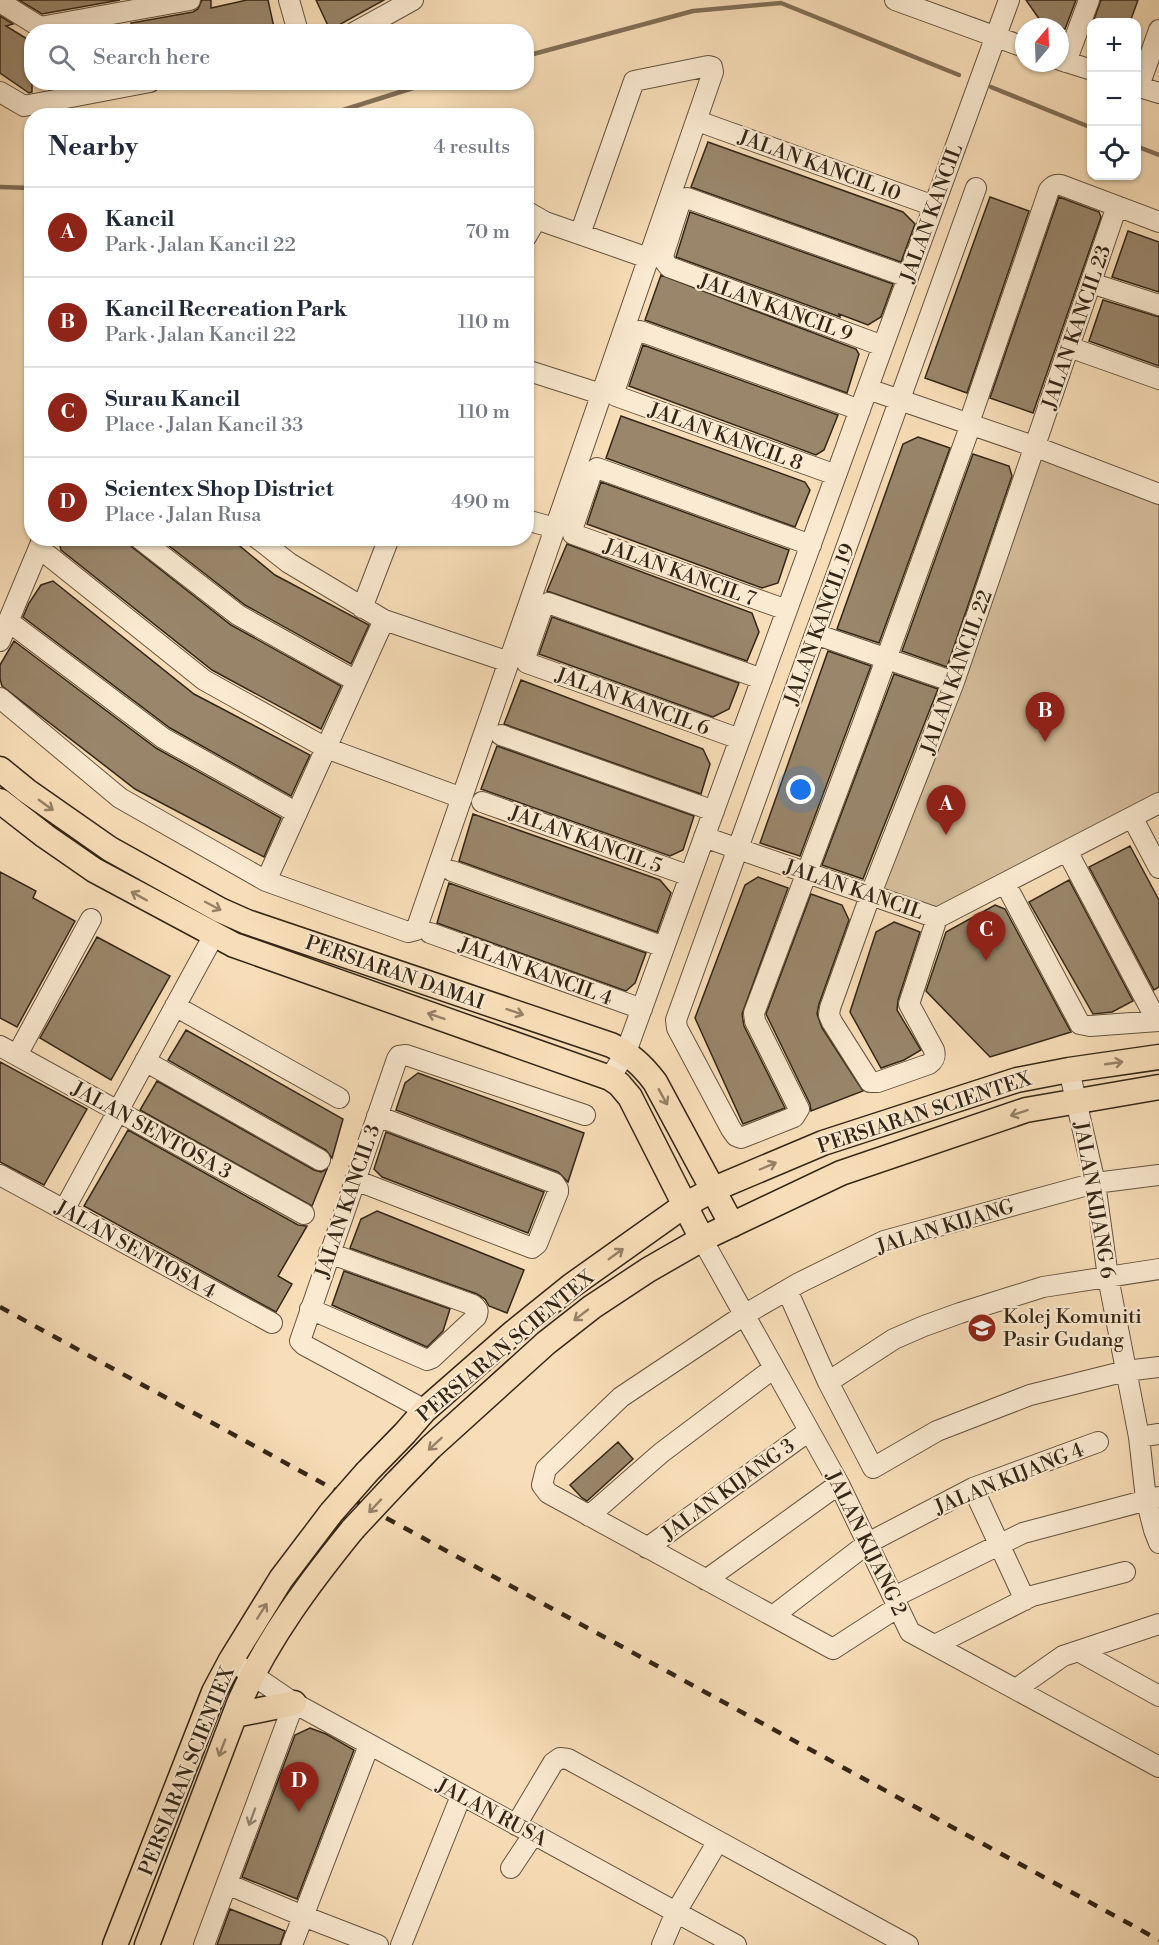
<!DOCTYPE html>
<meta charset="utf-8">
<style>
:root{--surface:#fff;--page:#f2f2f3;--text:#1f2937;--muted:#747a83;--line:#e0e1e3;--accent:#8f2418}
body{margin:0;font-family:"Libre Bodoni",serif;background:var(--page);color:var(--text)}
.controls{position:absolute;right:18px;top:18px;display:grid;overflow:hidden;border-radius:12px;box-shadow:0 2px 4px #0004}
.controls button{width:54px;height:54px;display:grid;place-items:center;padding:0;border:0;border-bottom:2px solid var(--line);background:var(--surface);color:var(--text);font:30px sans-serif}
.compass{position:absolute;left:1015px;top:18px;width:54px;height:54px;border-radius:50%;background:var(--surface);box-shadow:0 2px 4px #0004;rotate:19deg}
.you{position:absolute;left:801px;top:790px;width:21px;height:21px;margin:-15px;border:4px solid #fff;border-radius:50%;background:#1a73e8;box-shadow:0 0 0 9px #1a73e833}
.badge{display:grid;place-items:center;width:39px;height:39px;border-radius:50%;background:var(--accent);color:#fff;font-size:20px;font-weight:700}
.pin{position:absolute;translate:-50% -50px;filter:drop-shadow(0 2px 3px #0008)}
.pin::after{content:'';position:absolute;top:32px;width:21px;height:18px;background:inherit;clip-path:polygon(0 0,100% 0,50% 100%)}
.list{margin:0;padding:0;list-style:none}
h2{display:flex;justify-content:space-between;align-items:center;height:78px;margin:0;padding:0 24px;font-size:26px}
h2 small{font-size:20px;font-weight:400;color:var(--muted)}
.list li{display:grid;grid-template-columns:39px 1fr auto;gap:18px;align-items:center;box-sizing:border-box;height:90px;padding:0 24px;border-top:2px solid var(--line)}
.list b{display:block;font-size:22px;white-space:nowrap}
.list p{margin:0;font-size:20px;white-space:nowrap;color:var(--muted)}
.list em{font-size:20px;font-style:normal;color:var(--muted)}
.icon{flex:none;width:33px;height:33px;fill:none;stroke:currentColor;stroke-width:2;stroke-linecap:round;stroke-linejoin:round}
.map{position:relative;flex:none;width:1159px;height:1945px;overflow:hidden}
.search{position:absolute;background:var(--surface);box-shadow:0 2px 4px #0004;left:24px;top:24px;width:510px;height:66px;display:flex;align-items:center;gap:15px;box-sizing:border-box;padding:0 21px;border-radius:24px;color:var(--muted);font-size:22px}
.panel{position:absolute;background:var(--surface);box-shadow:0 2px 4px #0004;left:24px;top:108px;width:510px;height:438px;border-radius:24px}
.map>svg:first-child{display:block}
.green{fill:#d7bf9d;stroke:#85725a;stroke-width:1.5}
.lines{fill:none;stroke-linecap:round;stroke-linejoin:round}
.stream{stroke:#816f57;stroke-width:4.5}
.building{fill:#99866b;stroke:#332617;stroke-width:1.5}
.minor-casing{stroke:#64543f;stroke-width:22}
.major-casing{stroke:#332617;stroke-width:27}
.minor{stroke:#faead1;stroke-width:20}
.major{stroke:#f8deb8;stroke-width:24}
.rail{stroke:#332617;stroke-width:4.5;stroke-dasharray:10 10;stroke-linecap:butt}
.major-bridge-casing{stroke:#332617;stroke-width:27;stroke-linecap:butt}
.major-bridge{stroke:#f8deb8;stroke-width:24}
.oneway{stroke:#968268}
.oneway2{stroke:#968874}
.labels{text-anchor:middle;stroke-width:4.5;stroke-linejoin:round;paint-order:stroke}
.street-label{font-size:20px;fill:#332617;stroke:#faead1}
.poi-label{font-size:20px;fill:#332617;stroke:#faead1;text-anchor:start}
</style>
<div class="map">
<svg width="1159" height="1945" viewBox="0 0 1159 1945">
<rect width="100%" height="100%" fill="#f8deb8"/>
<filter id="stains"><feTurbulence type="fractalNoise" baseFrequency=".00333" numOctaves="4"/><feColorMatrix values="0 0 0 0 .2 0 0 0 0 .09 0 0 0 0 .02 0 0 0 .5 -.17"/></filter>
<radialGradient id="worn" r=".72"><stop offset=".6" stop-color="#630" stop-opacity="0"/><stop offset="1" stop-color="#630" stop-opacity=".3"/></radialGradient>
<path class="green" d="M1035,453L1159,501V803L937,918L870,896Z"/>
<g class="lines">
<path class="stream" d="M526,56L693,11L781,3L959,75
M991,87L1092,128
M324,116L432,82
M1136,146L1159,155
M0,187L32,188"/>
</g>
<path class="building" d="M19,0H120L42,14Z
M202,0H211V8L247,0H268L275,32H133L131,23L193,12L198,9Z
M316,0H384L330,30Z
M1026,0H1076L1065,29L1042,23Z
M1101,0H1138L1130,22H1093Z
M0,16L13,24L6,26L32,42V92L29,93L0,73Z
M708,142L903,212L915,224L901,262L691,187Z
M990,197L1029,211L967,393L925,378Z
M1059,197L1099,212L1101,217L1033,413L990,398Z
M690,212L893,284L881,317L868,325L839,314L840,317L676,257Z
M1128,231L1159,242V292L1112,277Z
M661,275L856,349L859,354L847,393L645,320Z
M1103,300L1159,317V366L1089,341Z
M643,345L838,415L824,450L816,455L629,386Z
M621,416L805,482L810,490L795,527L606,458Z
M918,437L950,448L879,643L837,629L903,444Z
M973,454L1009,466L1012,476L947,667L902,651Z
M601,482L789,550L778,583L762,588L587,524Z
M58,538H127L132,547L231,625L341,686L321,729L212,670L61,550Z
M159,538H230L275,575L369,625L351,664L245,605Z
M567,544L752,613L759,632L747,661L547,591Z
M53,581L194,694L310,755L291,796L170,728L23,617L29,603L41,585Z
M552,617L739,683L729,709L713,717L539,654Z
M14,641L156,748L281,818L264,857L135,789L2,686L0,679V665Z
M828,651L871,666L800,856L760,843Z
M894,674L938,689L863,879L822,865Z
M521,680L703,749L710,764L701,794L504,724Z
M497,746L694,816L683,850L670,856L481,789Z
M473,814L660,880L671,893L657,932L459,861Z
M1130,846L1159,900V987L1154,990L1089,867Z
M0,872L36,891L33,898L75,921L17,1027L0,1018Z
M758,877L788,888L742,1014L744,1026L785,1108L743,1124L695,1018L745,885Z
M1069,880L1133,1001L1112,1012L1093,1014L1029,902Z
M449,883L646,953L635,983L626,991L437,923Z
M811,894L842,905L849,920L819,1004L817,1014L822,1028L863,1091L811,1111L810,1104L766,1014Z
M995,905L1005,909L1071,1032L990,1057L926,991L946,932Z
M894,922L920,932L898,1000L897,1010L921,1050L904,1060L881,1068L850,1012L876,932Z
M97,937L170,976L111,1080L40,1038Z
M186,1030L343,1119L332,1158L326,1150L168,1060Z
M0,1062L87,1109L44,1185L0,1162Z
M418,1073L584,1133L568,1182L558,1172L396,1110L405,1083Z
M157,1081L314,1170L321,1172L327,1169L312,1206L140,1110Z
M128,1130L298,1225L307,1226L278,1276L292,1284L276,1312L84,1206Z
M386,1132L544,1192L528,1233L382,1177L374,1169Z
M377,1211L524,1270L507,1313L489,1306L485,1299L477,1294L350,1248L361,1219Z
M344,1271L450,1309L443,1331L427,1347L332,1305Z
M618,1442L633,1459L587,1501L582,1498L570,1485Z
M310,1728L326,1734L354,1750L297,1899L242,1877L295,1735Z
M230,1909L285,1931L280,1945H217Z"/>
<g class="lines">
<g class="minor-casing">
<path id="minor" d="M289,0L298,32
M895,0L1024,47
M0,2L40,27L190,0
M355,32L413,0
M1060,60L1092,70
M1066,62L1089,0
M1136,86L1159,93
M1139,86L1159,30
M0,92L24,106L150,82
M706,124L934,206
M526,211L545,222L648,258
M526,237L537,218
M1091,283L1159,305
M883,346L669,267L665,262L663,256L679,206L683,200L687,198L908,277
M1069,347L1159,379
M526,370L601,394
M868,389L1036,447L1159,494
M969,423L1049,190C1053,186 1055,184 1061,185L1159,222
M971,424L863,723L754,1013L755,1021L799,1109L794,1117L741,1138L736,1136L731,1129L677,1028L676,1020L976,188
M836,475L616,396L614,392L634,334L640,331L860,410
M526,520L555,528
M139,538L238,615L356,681
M257,538L289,563L384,620L509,662
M39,548L204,680L326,748L462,798
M362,608L389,538
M787,610L573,534V527L592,472L597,468L811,545
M8,621L163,738L297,813
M815,634L954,682
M0,641L43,538
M0,698L120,798L266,881L408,932L416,930L713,72L712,67L708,66L634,81L580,234
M501,735L714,811
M740,739L527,663L526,655L543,606L548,603L762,679
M482,802L690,876
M1132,817L1159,868
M704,837L937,918L1159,803
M1067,851L1157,1021
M452,871L664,947
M266,881L384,620
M1005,883L1080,1024L1090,1026L1159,1021
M937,918L909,1004L934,1050C936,1057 934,1060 929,1064L878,1082H870L832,1022L829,1015L830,1008L870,896L954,682L1117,206
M430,933L642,1009
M175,1006L339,1098
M0,1046L304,1214
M17,1055L91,919
M145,1061L320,1160
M1069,1070L1095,1183L1108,1277L1139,1437L1146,1499L1154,1530L1159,1543
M610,1078L626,1052L1009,0
M0,1175L272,1323
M355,1180L532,1248L537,1244L558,1192V1189L554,1183L377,1116
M64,1210L214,935
M702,1239L839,1484L910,1632L1159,1767
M787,1290L828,1382L873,1468L937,1431L1030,1395L1126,1371L1159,1367
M310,1309L427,1360L432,1358L476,1317C479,1311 478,1309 473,1305L329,1253
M828,1382L894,1339L924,1326L960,1313L1043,1287L1159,1269
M425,1410L304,1345L300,1341L397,1059L399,1056L406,1055L585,1115
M1139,1437L1159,1434
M973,1488L1025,1600
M589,1516L661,1453L774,1368
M647,1548L809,1431
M706,1580L839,1484
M894,1597L1023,1533L1159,1497
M898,1607L833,1649L548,1493L542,1485L546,1469L621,1397L744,1315L799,1283L884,1241L1095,1183L1159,1175
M773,1616L868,1543L973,1488L1098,1442
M935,1645L1032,1596L1125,1572
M1078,1651L1159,1696
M241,1667L294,1703L736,1945
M1016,1689L1063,1656L1159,1624
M516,1825L553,1763L560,1758L568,1759L908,1945
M511,1868L533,1835
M227,1884L303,1916L378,1945
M204,1945L294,1703
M292,1945L369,1745
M401,1945L461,1796
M662,1945L676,1912L718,1841"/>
</g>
<g class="major-casing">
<path id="major" d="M0,769L27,791L110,849L220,910L247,922L611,1045C630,1054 642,1065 655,1082L732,1225
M0,801L45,836L94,870L234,945L610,1078L619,1084L630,1097L702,1239
M367,1472L405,1433L425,1410L514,1332L571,1286L685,1205L714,1189L823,1143L1017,1080L1069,1070L1159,1057
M396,1483L431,1447L546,1343L592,1307L648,1270L702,1239L841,1173L1026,1110L1159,1087
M235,1715L294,1703
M115,1945L214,1692L231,1660L281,1579L331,1513
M147,1945L240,1701C268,1638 310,1582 353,1529"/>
</g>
<use href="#minor" class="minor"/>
<use href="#major" class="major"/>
<path class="rail" d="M0,1307L1159,1940"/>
<g class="major-bridge-casing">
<path id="major-bridge" d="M331,1513L367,1472
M353,1529L396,1483"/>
</g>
<use href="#major-bridge" class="major-bridge"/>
</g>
<defs><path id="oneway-shaft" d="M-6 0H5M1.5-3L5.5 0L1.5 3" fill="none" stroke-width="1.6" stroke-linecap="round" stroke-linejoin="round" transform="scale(1.5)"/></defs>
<g class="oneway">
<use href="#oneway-shaft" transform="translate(46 805) rotate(36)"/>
<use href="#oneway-shaft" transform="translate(139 896) rotate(-151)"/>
<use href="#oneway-shaft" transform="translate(213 906) rotate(28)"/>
<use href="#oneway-shaft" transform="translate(515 1012) rotate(19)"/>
<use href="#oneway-shaft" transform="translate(436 1016) rotate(-161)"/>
<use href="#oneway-shaft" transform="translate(1114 1063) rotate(-8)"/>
<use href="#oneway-shaft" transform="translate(663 1097) rotate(61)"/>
<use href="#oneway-shaft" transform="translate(1019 1113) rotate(162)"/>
<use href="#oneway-shaft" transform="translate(768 1166) rotate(-23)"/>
<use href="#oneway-shaft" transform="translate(616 1254) rotate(-36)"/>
<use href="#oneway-shaft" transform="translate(581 1315) rotate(142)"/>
<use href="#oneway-shaft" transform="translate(435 1444) rotate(137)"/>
<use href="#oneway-shaft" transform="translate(375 1506) rotate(133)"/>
<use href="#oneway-shaft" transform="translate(262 1611) rotate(-58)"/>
<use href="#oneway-shaft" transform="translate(222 1748) rotate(111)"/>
</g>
<use class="oneway2" href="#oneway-shaft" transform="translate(252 1817) rotate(110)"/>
<defs>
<g id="university-disc" transform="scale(1.5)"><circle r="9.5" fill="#8f2418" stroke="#faead1"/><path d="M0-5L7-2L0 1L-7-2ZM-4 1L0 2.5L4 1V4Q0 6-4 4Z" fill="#fff"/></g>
</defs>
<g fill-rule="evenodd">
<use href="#university-disc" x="982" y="1328"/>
</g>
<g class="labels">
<g class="street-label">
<text transform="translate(820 165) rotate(20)" y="7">JALAN KANCIL 10</text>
<text transform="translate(931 213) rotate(-70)" y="7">JALAN KANCIL</text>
<text transform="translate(776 307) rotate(20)" y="7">JALAN KANCIL 9</text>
<text transform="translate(1076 327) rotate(-71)" y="7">JALAN KANCIL 23</text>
<text transform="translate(726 436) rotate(20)" y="7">JALAN KANCIL 8</text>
<text transform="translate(680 572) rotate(20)" y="7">JALAN KANCIL 7</text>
<text transform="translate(819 624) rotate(-70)" y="7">JALAN KANCIL 19</text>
<text transform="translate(956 672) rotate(-70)" y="7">JALAN KANCIL 22</text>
<text transform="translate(633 701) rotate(20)" y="7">JALAN KANCIL 6</text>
<text transform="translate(586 839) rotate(20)" y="7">JALAN KANCIL 5</text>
<text transform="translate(854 889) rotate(19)" y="7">JALAN KANCIL</text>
<text transform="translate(536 971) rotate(20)" y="7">JALAN KANCIL 4</text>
<text transform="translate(395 972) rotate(19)" y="7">PERSIARAN DAMAI</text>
<text transform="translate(924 1112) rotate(-18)" y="7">PERSIARAN SCIENTEX</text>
<text transform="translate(152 1130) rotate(29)" y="7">JALAN SENTOSA 3</text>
<text transform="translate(1095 1200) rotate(80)" y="7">JALAN KIJANG 6</text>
<text transform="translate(347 1201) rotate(-71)" y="7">JALAN KANCIL 3</text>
<text transform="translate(945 1226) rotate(-17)" y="7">JALAN KIJANG</text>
<text transform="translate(136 1249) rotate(29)" y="7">JALAN SENTOSA 4</text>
<text transform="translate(505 1346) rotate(-40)" y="7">PERSIARAN SCIENTEX</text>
<text transform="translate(1009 1478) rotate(-22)" y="7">JALAN KIJANG 4</text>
<text transform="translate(728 1489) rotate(-36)" y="7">JALAN KIJANG 3</text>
<text transform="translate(867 1543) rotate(64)" y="7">JALAN KIJANG 2</text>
<text transform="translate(186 1771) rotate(-68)" y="7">PERSIARAN SCIENTEX</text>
<text transform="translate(492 1812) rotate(28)" y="7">JALAN RUSA</text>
</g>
<g class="poi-label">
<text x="1003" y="1323">Kolej Komuniti<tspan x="1003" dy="23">Pasir Gudang</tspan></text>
</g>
</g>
<rect width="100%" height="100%" filter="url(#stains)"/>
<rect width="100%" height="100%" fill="url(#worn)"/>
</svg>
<div class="controls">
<button>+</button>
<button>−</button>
<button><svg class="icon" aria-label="locate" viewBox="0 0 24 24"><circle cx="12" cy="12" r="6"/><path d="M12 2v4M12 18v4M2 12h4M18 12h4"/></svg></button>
</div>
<svg class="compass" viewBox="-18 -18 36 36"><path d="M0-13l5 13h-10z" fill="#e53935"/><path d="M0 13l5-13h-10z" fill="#747a83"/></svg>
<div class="you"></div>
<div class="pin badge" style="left:946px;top:835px">A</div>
<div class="pin badge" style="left:1045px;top:742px">B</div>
<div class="pin badge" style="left:986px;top:961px">C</div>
<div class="pin badge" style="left:299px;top:1812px">D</div>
<div class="search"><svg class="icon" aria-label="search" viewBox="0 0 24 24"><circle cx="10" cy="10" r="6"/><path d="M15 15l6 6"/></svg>Search here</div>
<section class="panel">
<h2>Nearby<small>4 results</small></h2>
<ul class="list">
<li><span class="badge">A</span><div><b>Kancil</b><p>Park · Jalan Kancil 22</p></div><em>70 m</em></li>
<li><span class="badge">B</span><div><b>Kancil Recreation Park</b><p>Park · Jalan Kancil 22</p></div><em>110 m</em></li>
<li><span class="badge">C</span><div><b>Surau Kancil</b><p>Place · Jalan Kancil 33</p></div><em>110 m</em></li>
<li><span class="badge">D</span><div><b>Scientex Shop District</b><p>Place · Jalan Rusa</p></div><em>490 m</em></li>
</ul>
</section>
</div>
